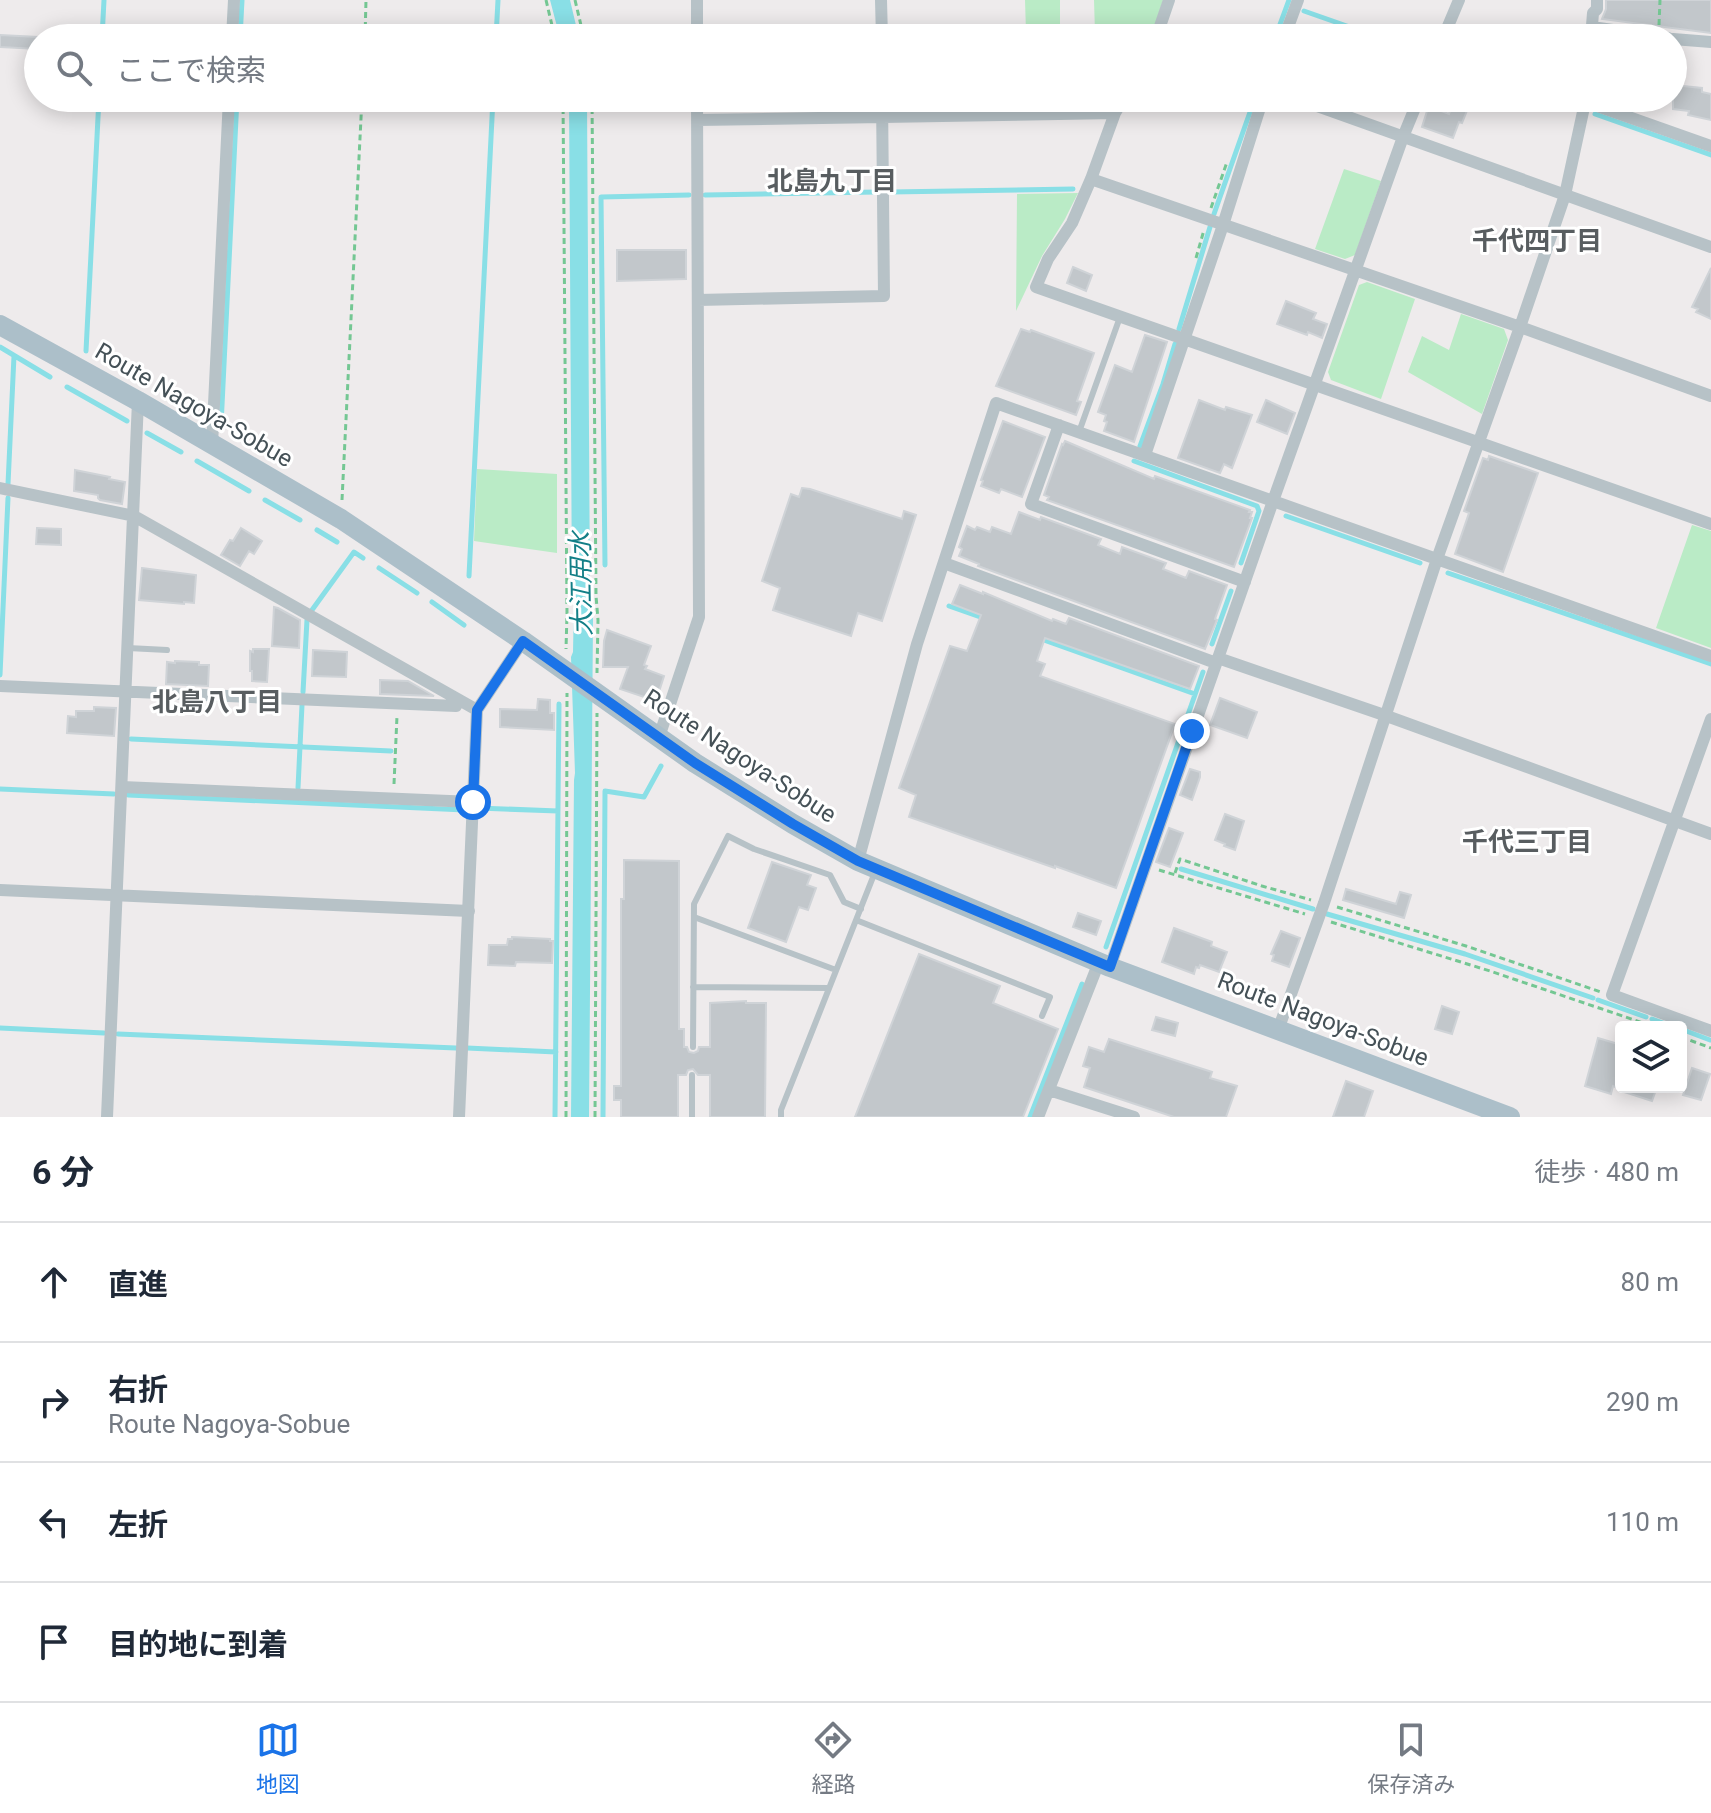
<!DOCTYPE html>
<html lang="ja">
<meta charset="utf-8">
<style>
:root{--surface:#fff;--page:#f2f2f3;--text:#1f2937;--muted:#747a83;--line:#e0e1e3;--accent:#1a73e8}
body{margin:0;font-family:Roboto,"Noto Sans JP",sans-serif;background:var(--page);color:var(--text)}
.controls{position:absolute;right:24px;bottom:24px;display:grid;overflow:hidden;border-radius:8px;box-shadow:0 4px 20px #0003}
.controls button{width:72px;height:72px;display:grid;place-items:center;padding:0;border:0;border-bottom:2px solid var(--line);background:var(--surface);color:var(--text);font:40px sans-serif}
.stop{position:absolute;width:24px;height:24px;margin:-18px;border:6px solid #1a73e8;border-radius:50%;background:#fff}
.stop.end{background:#1a73e8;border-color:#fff;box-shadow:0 2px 8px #0008}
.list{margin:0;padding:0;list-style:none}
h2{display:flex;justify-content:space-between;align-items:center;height:104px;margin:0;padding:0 32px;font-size:34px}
h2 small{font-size:26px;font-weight:400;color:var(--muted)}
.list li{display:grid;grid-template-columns:52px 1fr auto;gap:24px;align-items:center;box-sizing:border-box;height:120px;padding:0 32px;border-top:2px solid var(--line)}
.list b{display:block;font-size:30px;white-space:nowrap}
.list p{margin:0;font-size:26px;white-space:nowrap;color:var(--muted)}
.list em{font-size:26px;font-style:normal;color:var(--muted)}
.icon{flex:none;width:44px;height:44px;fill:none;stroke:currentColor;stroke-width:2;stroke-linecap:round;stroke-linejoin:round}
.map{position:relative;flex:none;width:1711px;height:1117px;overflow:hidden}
.search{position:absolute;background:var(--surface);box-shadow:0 4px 20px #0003;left:24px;right:24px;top:24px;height:88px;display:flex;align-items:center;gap:20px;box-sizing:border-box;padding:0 28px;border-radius:44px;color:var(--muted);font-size:30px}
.sheet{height:584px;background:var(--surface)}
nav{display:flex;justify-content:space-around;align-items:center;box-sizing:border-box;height:112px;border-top:2px solid var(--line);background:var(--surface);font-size:22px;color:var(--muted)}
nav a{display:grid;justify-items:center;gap:4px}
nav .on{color:var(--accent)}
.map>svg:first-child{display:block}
.green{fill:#baebc6}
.water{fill:#89dfe6}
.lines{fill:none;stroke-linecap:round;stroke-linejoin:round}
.stream{stroke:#89dfe6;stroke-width:5}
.building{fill:#c2c7cb;stroke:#cfd3d7;stroke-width:2}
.path{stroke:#74c793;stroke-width:3;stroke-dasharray:6 4;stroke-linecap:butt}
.service{stroke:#b7c2c7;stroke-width:6}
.minor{stroke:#b7c2c7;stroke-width:12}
.primary{stroke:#acbfc9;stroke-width:20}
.route{stroke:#1a73e8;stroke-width:10}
.labels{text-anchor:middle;stroke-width:6;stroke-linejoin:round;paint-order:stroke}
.street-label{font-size:24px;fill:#455157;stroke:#fff}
.neighbourhood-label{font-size:26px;font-weight:bold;fill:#585d60;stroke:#fff}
.water-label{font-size:26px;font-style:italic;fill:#137f87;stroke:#fff}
</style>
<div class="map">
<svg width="1711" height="1117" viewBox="0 0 1711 1117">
<rect width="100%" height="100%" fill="#eeebec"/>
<path class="green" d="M1025,0H1060V33H1035V38H949V31L1026,32Z
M1094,0H1163L1152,34L1095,33Z
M949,98H1034V111H949Z
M1344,169L1381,181L1355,255L1345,259L1315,249Z
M1078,193L1065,219L1042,256L1016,311L1017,194Z
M1367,282L1415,299L1381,399L1331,380L1328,372L1359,285Z
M1461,314L1504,329L1508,340L1482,414L1408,372L1422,336L1449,350Z
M477,469L557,474V553L474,541Z
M1692,525L1711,531V648L1656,628Z"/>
<path class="water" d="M550,0H570L579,38H560Z
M569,98H587V100L590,595L593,619L589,1117H571L574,780L575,773L571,657L573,652L574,599L572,594Z"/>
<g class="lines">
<path class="stream" d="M1304,11L1381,38
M102,38L104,0
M240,38L242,0
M496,38L498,0
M1275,38L1289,0
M1551,98L1576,107
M1595,114L1711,155
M890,192L1073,189
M705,195L877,192
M1214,214L1255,98
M1179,329L1210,227
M0,347L50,377
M86,351L99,98
M67,387L127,421
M221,426L237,98
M147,433L181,452
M1140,446L1163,384L1175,344
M197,461L249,491
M1134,461L1257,506L1259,511L1241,563
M8,484L14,356
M265,500L300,520
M1286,516L1420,563
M317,530L337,542
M605,565L601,197L689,195
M379,568L417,593
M1448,573L1711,664
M469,576L493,98
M432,602L464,625
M949,606L986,619
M312,610L354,552L363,558
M1041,639L1195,694
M1212,644L1231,591
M0,675L8,498
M303,692L307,620
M131,739L391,751
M298,788L302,705
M0,789L114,794
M128,795L465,810
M478,808L558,811
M1181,869L1313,909
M1327,914L1465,954L1593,998
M1106,947L1203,672
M1598,1000L1646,1017
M1652,1019L1674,1027
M0,1028L104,1033
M1681,1029L1710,1040
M118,1034L456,1048
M467,1048L556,1052
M555,1117L559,704
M603,1117L605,791L644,797L661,766
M1030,1117L1082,984"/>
</g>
<path class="building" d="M1606,0H1711V33L1602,19L1606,9Z
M0,35L38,37V49L0,47Z
M1673,85L1702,88V92L1711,94V120L1688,115L1689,111L1673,109Z
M1455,98H1472L1462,123L1459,122L1453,138L1422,127L1428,108L1431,107L1449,114Z
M617,250H686V279L617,281Z
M1073,267L1092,275L1086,291L1067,283Z
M1711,268V319L1696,312L1698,309L1692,307Z
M1286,301L1316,313L1313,319L1327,324L1322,338L1308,332L1307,335L1277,324Z
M1021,329L1030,332L1031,330L1094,353L1077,401L1081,402L1076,415L996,386Z
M1145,335L1167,342L1134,442L1104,431L1107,422L1104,421L1106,415L1098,412L1115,365L1132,372Z
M1199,400L1225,410L1226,407L1252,415L1232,468L1224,464L1220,473L1178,458Z
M1266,400L1295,413L1287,434L1257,422Z
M1003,421L1045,437L1022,497L1001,489L999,493L981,486L983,481L981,480Z
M1065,441L1154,479L1155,476L1250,510L1249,512H1252L1250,518H1252L1234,567L1047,500L1049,497L1044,495L1062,444L1063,445Z
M1489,456L1538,473L1503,572L1455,554L1469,513L1464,511L1483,458L1488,460Z
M75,470L110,477L109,479L125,482L122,504L100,500L98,498V495L74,491Z
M802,488L810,489L902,519L904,511L916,515L882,621L858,613L851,636L773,610L780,588L762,581L791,494L799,497Z
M1019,512L1040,520L1041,517L1101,539L1098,545L1120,554L1122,547L1166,563L1163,569L1186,578L1189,571L1227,585L1215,619L1217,620L1205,649L978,566L979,564L959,556L962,549L959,547L967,526L975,530L977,527L990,532L992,527L1011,534Z
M37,528L61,529V545L36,544Z
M241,528L262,541L254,554L249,551L240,566L221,555L230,540L233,541Z
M142,568L196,575L194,603L184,602V604L139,600Z
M960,585L983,594V592L1052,621L1053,619L1066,624L1069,618L1199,666L1190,689L1045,638L1037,661L1045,664L1040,676L1175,724L1116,888L1055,866V868L909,817L916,795L899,788L950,646L967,651L981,615L952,604Z
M274,607L278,608L300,620L299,648L272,646Z
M607,630L651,646L644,665L647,666L645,669L664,676L656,701L620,689L628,667H603L604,641Z
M253,649H269L267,682L252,681V671H250V651L253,652Z
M313,650L347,652L346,677L312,676Z
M175,661L199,662V665H209L208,686L166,684L167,662L175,663Z
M380,680L408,681L434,696L380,694Z
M1220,698L1257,712L1247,738L1210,725Z
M538,699L550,700V713H554V730L500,727V709L537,710Z
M94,707L116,708L114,736L67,733L68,716L76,717V711H94Z
M1190,769L1200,772V777L1192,800L1180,795Z
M1225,814L1244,821L1235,850L1224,846L1225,844L1215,840Z
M1169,828L1183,833L1170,867L1156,862Z
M624,860L679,861V1029H684V1047H687L689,1052L694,1053L698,1051L699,1047H710V1003L746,1001V1003H766L765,1117H710V1075H698L693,1069L688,1070L686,1075H678V1117H621V1100H614V1086H621V899H624Z
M772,862L811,875L807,885L816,888L808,910L799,907L786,942L748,928Z
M1346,889L1396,904L1400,892L1411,895L1404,918L1343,900Z
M1078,913L1101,921L1096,935L1073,927Z
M1174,928L1212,942L1211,946L1227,952L1219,972L1200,965L1199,968L1196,967L1194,974L1162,962Z
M1281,931L1300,938L1289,967L1272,961L1274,955L1271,954Z
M512,937L550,939V941H553L552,963L516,962L515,966L488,965L489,945H507L508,939H512Z
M919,954L1000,986L993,1003L1058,1029L1023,1117H855Z
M1442,1006L1459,1012L1452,1034L1435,1029Z
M1156,1017L1178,1023L1175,1036L1152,1030Z
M1598,1038L1618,1044L1616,1051L1621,1052V1087H1657L1652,1101L1618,1090V1088L1613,1086L1611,1094L1585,1086Z
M1109,1039L1212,1072L1210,1078L1237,1086L1226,1117H1174L1084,1087L1090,1068L1083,1066L1089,1047L1104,1052Z
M1692,1068L1710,1074L1701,1100L1683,1095Z
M1346,1081L1373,1091L1364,1117H1333Z"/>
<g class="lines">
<path class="path" d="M546,0L555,38
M575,0L584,38
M1659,25L1660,0
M365,38L366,0
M563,98L567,614L566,649
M592,98L596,596L598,620L597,673
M1211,208L1227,162
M1196,258L1204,230
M342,500L362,98
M394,784L397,716
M1159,870L1305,914
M1175,873L1180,859L1262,886L1311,900
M1337,907L1466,946L1601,992
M1331,922L1490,971L1655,1027
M1681,1037L1711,1048
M566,1117L567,693
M595,1117L597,713"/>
<path class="service" d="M1079,432L1120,317
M128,648L167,650
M694,917L836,970
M856,920L1050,997L1042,1016
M693,987L829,988
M693,1047L694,904L728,836L754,849L830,875L844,902L861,909
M692,1117V1075
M781,1117V1110L875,872"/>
<path class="minor" d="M697,0V38
M881,0L882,38
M1592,27L1668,38
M232,38L234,0
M1156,38L1169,0
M1284,38L1298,0
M1443,38L1459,0
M1591,38L1593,13L1597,9V0
M1673,39L1711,42
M1124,98L1115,113L1091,179L1072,223L1048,259L1036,287L1711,524
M1295,98L1711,247
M1586,102L1711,146
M697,120L1115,113
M1091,179L1520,327L1711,396
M698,300L884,296L882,98
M1059,425L1031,504L1245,582
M212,445L229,98
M1145,455L1223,225L1263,98
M0,488L134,516L477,710
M944,563L1216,663
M1218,658L1384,715L1711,834
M0,686L456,706L459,700
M1711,719L1612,995L1711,1031
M659,737L699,617L697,98
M122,787L473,802
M858,861L917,644L996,403L1711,656
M0,890L469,911
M1110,967L1273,501L1403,137L1419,98
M1278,1030L1324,903L1437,559L1520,327L1565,195L1586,98
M1049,1090L1134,1117
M107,1117L138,401
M459,1117L477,710L523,641
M1038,1117L1099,962"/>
<path class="primary" d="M0,325L138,401L341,519L523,641L695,763L793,824L858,861L1110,967L1510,1117"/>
</g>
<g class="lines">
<path class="route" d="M473,802L477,710L523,641L695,763L793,824L858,861L1110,967L1192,731"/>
</g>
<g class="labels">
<g class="street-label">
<text transform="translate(194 405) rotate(30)" y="8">Route Nagoya-Sobue</text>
<text transform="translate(740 756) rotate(33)" y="8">Route Nagoya-Sobue</text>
<text transform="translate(1323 1019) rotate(21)" y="8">Route Nagoya-Sobue</text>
</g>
<g class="neighbourhood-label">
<text x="832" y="190">北島九丁目</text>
<text x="1537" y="250">千代四丁目</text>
<text x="217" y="711">北島八丁目</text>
<text x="1527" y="851">千代三丁目</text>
</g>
<g class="water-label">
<text transform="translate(581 584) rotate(-91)" y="9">大江用水</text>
</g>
</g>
</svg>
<div class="controls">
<button><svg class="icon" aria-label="layers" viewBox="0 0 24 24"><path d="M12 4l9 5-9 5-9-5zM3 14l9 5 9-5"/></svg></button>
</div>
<div class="stop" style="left:473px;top:802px"></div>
<div class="stop end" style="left:1192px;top:731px"></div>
<div class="search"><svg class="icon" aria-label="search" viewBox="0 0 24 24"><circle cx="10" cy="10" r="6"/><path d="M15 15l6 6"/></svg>ここで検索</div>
</div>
<section class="sheet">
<h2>6 分<small>徒歩 · 480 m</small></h2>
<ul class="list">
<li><svg class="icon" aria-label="ahead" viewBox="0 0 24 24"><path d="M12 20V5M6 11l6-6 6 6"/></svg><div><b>直進</b></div><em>80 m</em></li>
<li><svg class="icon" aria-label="right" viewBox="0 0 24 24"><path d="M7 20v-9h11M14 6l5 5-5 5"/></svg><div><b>右折</b><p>Route Nagoya-Sobue</p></div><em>290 m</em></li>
<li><svg class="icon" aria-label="left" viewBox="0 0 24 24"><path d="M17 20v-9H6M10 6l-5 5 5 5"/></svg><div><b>左折</b></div><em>110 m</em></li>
<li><svg class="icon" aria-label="arrive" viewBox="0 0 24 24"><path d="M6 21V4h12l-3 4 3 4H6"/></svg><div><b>目的地に到着</b></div></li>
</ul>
</section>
<nav>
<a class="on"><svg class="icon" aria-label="map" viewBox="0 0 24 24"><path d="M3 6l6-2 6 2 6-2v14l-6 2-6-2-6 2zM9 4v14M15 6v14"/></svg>地図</a>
<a><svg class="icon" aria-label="directions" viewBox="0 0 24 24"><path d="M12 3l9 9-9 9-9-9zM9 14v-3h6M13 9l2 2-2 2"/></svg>経路</a>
<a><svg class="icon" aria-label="saved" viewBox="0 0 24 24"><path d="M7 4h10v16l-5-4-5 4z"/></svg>保存済み</a>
</nav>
